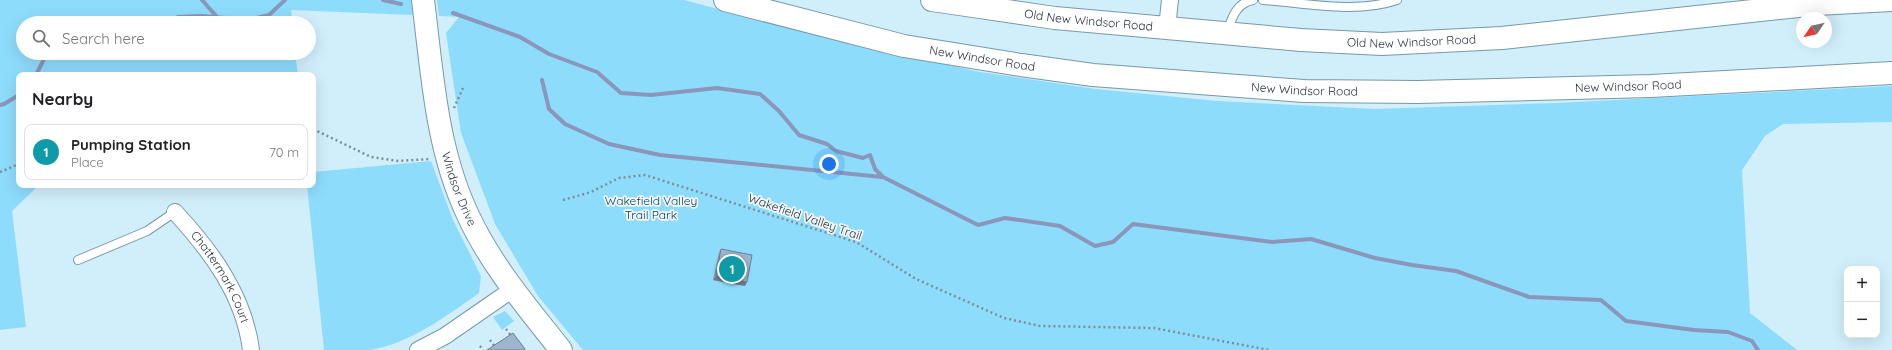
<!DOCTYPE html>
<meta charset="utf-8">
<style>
:root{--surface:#fff;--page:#f6f6f6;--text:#202124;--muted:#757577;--line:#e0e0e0;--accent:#b45309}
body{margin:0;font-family:Quicksand,sans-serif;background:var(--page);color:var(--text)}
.controls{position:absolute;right:12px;bottom:12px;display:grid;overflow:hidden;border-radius:8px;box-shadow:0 4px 16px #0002}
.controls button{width:36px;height:36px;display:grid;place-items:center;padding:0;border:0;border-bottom:1px solid var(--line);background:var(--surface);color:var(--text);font:20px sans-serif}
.compass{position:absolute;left:1796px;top:12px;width:36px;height:36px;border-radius:50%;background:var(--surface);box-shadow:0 4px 16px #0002;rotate:236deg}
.you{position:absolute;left:829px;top:164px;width:14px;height:14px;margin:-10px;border:3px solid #fff;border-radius:50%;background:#1a73e8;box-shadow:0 0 0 6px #1a73e833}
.badge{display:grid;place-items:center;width:26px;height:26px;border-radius:50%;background:var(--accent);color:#fff;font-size:13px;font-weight:700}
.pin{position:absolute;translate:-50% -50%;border:2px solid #fff;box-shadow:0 1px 4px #0006}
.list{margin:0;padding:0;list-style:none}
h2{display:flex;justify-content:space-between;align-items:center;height:52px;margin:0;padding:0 16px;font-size:17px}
h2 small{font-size:13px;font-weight:400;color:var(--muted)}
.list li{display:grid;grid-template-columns:26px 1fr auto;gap:12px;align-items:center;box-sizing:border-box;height:56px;margin:0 8px 8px;padding:0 8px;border:1px solid var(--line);border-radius:8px}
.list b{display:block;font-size:15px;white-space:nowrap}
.list p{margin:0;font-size:13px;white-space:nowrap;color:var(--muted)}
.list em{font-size:13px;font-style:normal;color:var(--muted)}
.icon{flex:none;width:22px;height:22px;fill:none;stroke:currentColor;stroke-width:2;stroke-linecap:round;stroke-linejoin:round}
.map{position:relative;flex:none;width:1892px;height:350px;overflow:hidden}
.search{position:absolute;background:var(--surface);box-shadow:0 4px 16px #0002;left:16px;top:16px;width:300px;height:44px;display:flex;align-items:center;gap:10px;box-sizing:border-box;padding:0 14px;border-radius:22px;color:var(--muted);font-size:15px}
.panel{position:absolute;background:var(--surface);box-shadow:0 4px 16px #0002;left:16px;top:72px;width:300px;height:116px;border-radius:8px}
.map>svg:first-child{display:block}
.green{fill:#8edcfc}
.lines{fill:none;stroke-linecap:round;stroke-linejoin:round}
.stream{stroke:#8a97bb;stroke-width:4}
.lane-casing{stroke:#7699a8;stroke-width:10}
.street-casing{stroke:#7699a8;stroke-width:18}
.secondary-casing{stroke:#7699a8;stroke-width:24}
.path{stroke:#7a9099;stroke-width:2.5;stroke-dasharray:2 3;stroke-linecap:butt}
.lane{stroke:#fff;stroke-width:8}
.street{stroke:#fff;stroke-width:16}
.secondary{stroke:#fff;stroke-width:22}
.wall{fill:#879cb1}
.shaded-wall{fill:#6e7f90}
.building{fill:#9db5ce;stroke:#6e7f90}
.labels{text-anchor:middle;stroke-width:3.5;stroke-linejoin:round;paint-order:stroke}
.street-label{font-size:12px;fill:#26353b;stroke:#f0f7fb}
.park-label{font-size:12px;fill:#073b4c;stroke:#f0f7fb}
</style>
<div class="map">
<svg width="1892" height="350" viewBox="0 0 1892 350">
<rect width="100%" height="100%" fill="#d1eefb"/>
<path class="green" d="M0,0H411L413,15L291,10L292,23H23V53H295L298,75H19V185H39L12,211L26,327L0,330Z
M437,0H684L824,37L980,72L1096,89L1217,101L1375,109L1556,103L1892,86V122L1783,124L1765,136L1742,170L1750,313L1797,350H583L538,296L495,224L461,133L446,33L459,17L439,16Z
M431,161L453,220L481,276L479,293C448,315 409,344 370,350C356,350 339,350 324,350L307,185H313V172Z
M505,311L514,321L502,330L493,317Z"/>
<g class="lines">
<path class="stream" d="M202,0L217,17
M383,0L401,4
M453,13L520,37L549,54L597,72L621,93L651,95L717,88L760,94L779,111L799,135L827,144L836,151L863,158L870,155L875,169L883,177L978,225L1005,218L1060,226L1095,246L1113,242L1133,224L1272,242L1311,239L1375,258L1412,265L1456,271L1529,297L1601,300L1626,321L1694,330L1728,332L1752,341L1758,350
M167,23L178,17L202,16L248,20L269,15L285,0
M36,75L47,53
M542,80L549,109L565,124L609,144L660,155L882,177
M0,105L4,104L19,95"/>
<g class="lane-casing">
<path id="lane" d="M1263,0C1305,3 1356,14 1397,0
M1227,32C1232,18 1236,3 1253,0
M78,260L147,231L175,212"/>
</g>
<g class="street-casing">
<g id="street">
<path d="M1167,28L1170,0"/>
<path id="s1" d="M175,212C211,251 244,295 251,350"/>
<path d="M418,350L445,336L513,289"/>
</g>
</g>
<g class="secondary-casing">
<g id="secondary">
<path id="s2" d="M423,0C432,71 436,147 467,213C490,264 527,307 561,350"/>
<path id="s3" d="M725,0L904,46L1021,65L1093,75L1304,91L1418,92L1651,86L1892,73"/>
<path id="s4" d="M932,0L1055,18L1301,40L1382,44L1502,38L1817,4L1892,0"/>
</g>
</g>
<path class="path" d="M454,108L463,88
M313,129L371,157L398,161L430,159
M0,172L19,164
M563,200L591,192L619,178L645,175L856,242L916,279L1004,318L1040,326L1154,328L1269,350
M506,329L512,337
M490,340L495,347
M480,346L483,350"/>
<use href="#lane" class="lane"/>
<use href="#street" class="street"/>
<use href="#secondary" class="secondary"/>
</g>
<path class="wall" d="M721,249L747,282L745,286L713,280L719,252Z"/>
<path class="shaded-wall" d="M716,276L747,282L745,286L713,280Z"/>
<path class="building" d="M721,249L752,255L747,282L716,276Z
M513,333L525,349L524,350H487Z"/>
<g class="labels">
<g class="street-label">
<text dy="4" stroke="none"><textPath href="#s4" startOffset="158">Old New Windsor Road</textPath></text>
<text dy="4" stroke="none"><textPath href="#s4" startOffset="482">Old New Windsor Road</textPath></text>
<text dy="4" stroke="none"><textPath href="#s3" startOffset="264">New Windsor Road</textPath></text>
<text dy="4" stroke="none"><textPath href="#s3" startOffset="912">New Windsor Road</textPath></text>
<text dy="4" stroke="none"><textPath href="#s3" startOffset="588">New Windsor Road</textPath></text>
<text dy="4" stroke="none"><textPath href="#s2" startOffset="193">Windsor Drive</textPath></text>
<text transform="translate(805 217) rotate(19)" y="4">Wakefield Valley Trail</text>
<text dy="4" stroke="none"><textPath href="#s1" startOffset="80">Chattermark Court</textPath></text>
</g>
<g class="park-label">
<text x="651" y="205">Wakefield Valley<tspan x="651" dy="14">Trail Park</tspan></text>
</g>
</g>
</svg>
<div class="controls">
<button>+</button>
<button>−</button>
</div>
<svg class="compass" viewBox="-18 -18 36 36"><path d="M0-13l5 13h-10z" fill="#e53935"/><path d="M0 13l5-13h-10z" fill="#757577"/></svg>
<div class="you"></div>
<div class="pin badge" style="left:732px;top:269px;background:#0f9aa8">1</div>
<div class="search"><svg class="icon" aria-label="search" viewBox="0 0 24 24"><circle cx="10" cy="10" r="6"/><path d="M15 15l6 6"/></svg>Search here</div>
<section class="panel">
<h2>Nearby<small></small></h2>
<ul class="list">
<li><span class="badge" style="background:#0f9aa8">1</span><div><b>Pumping Station</b><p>Place</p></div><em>70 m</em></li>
</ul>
</section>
</div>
